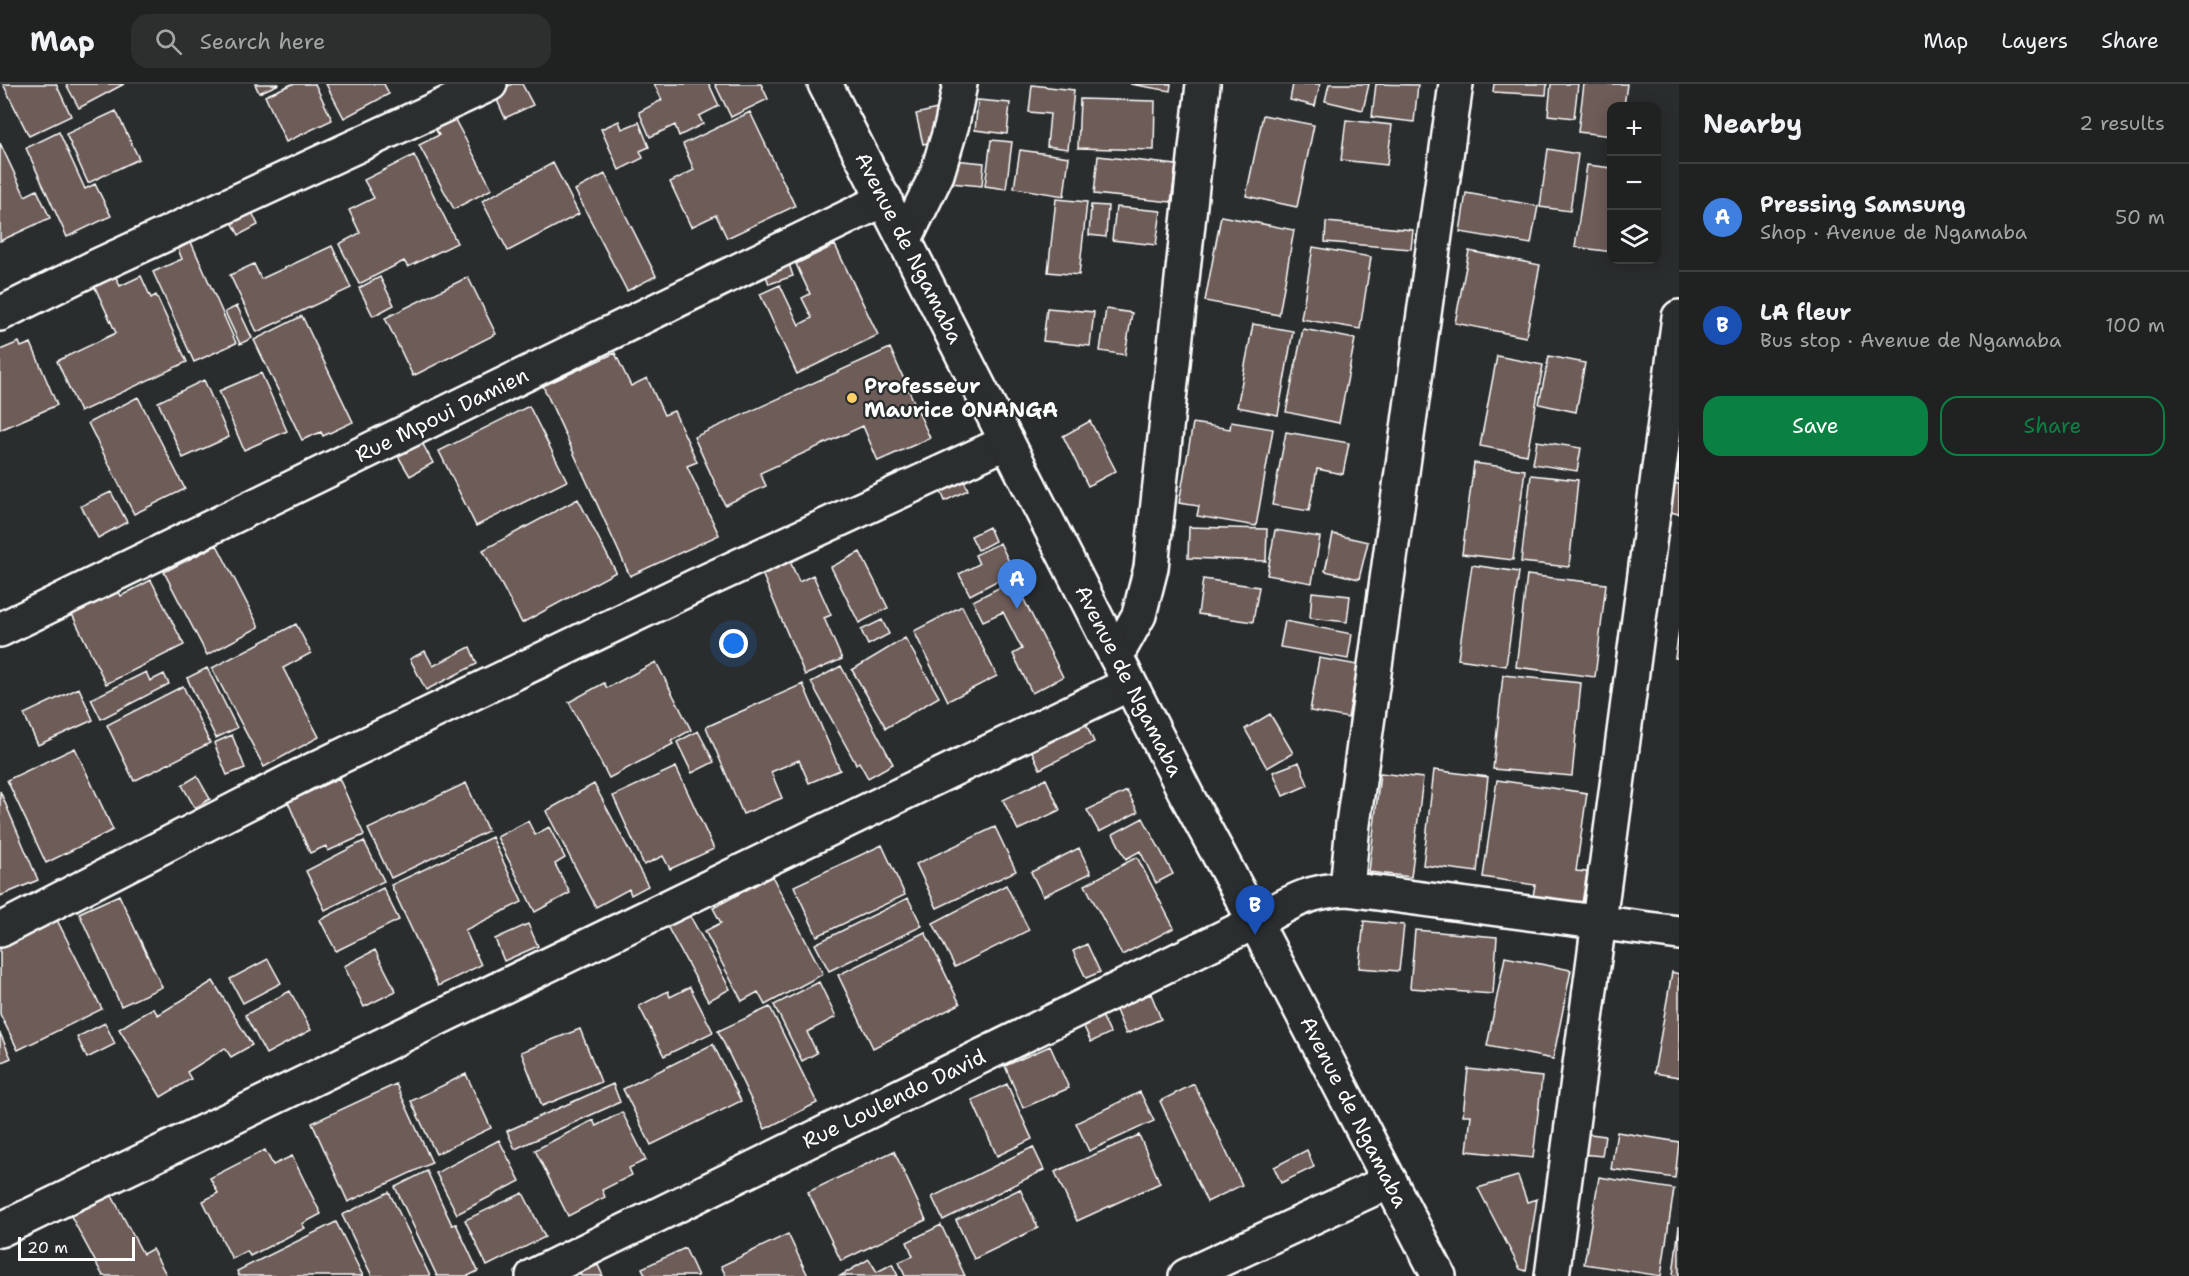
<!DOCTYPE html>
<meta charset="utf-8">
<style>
:root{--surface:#202222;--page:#2d2f2f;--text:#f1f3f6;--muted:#a2a4a5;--line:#3d3f40;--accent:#0b8043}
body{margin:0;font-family:"Shantell Sans",sans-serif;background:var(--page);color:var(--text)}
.controls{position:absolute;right:18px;top:18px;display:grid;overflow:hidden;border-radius:12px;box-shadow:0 3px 15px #0003}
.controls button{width:54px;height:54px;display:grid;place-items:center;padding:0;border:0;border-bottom:2px solid var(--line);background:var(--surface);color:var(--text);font:30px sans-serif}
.scale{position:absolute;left:18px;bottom:15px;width:117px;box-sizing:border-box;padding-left:6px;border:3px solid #fff;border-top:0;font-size:16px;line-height:21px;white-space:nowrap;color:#fff;-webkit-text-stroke:4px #2a2d2e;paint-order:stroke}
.you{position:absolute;left:734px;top:560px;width:21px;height:21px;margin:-15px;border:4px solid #fff;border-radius:50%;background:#1a73e8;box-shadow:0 0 0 9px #1a73e833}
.badge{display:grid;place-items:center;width:39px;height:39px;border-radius:50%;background:var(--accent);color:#fff;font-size:20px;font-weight:700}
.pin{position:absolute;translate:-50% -50px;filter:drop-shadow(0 2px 3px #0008)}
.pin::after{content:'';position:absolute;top:32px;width:21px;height:18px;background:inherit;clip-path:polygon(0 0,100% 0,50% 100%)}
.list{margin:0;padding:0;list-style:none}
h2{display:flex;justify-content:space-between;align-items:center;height:78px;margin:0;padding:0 24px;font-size:26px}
h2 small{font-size:20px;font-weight:400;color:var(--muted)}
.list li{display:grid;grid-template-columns:39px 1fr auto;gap:18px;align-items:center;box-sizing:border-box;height:108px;padding:0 24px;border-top:2px solid var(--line)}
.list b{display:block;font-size:22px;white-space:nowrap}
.list p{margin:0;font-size:20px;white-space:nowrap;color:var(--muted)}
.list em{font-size:20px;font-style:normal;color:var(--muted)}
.actions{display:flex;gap:12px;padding:18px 24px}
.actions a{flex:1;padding:14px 0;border:2px solid var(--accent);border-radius:18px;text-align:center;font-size:21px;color:var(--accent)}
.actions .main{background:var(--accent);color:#fff}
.icon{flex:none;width:33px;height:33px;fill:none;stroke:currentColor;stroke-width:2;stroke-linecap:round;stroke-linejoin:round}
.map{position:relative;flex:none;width:1679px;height:1192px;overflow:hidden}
header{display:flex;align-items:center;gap:36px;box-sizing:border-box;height:84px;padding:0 30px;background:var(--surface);border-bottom:2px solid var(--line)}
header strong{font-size:28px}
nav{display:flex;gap:33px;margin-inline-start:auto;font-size:21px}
.search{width:420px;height:54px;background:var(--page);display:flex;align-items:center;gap:15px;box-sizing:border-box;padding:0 21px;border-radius:18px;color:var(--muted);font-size:22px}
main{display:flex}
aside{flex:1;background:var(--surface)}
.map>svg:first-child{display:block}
.building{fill:#6e5c59;stroke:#fff;stroke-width:1.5}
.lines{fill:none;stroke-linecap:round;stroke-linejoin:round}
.minor-casing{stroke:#fff;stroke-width:38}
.secondary-casing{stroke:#fff;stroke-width:38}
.minor{stroke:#2a2d2e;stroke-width:33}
.secondary{stroke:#2a2d2e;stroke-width:33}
.poi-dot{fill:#ffd166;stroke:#2a2d2e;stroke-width:2}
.labels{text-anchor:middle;stroke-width:4.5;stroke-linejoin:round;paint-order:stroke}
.street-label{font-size:21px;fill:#fff;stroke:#2a2d2e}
.poi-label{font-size:21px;font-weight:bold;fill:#fff;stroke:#2a2d2e;text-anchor:start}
</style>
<header>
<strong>Map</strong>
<div class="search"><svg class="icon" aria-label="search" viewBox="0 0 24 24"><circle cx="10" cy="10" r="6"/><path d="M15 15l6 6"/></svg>Search here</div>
<nav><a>Map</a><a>Layers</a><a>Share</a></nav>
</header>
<main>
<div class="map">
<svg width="1679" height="1192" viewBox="0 0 1679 1192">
<rect width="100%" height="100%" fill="#2a2d2e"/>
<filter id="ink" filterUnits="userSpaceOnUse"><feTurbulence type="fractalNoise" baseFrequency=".0167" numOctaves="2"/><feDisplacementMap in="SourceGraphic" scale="12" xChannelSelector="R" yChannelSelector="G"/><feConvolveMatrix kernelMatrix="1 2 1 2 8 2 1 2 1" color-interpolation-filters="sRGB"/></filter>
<g filter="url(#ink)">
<path class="building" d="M3,0H56L71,32L29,52Z
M66,0H124L79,24Z
M255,0H279L259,9Z
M292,0H315L332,36L286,58L265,12Z
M326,0H384L389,10L344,34Z
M512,0H522L533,21L505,34L494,9Z
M654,0H709L719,22L699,32L703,40L679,52L675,41L650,53L639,28L662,16Z
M715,0H761L768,15L731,33Z
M1130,0H1171L1170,7Z
M1293,0H1320L1315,22L1290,16Z
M1329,0H1369L1363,26L1325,17Z
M1376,0L1418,1L1414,38L1372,33Z
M1494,0H1547L1546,11L1493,8Z
M1551,0H1578L1574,34L1548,31Z
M1584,0H1627L1624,22H1612V52L1578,48Z
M1032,1L1074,6L1068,65L1047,62L1050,30L1029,28Z
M1080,15L1155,17L1154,66L1078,64Z
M978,16L1010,19L1007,50L975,46Z
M937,25L943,56L923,60L916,30Z
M116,27L139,75L88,99L66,50Z
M750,28L795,122L727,154L716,131L691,143L670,98L694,86L683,60Z
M1263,31L1314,41L1297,123L1246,112Z
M454,34L492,105L454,125L419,61L439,51L435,45Z
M1346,36L1392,41L1387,81L1341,76Z
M619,37L622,45L639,38L649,63L640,67L643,74L619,86L601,45Z
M1656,39L1661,40L1657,69H1656Z
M59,48L85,105L95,100L111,132L67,153L26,64Z
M991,56L1012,58L1006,105L985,102Z
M0,59L25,112L37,106L50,134L0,157Z
M1548,65L1578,70L1570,127L1540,123Z
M1020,66L1069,73L1064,112L1014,104Z
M414,71L457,159L408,183L404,177L359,200L339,160L360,149L349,126L374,114L364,96Z
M1098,72L1176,81L1171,118L1094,110Z
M953,76L984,79L982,102L951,99Z
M553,79L579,130L508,167L482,117Z
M1587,81L1612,84V168L1575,163Z
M605,90L656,192L627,207L575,106Z
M1466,109L1538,122L1531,160L1460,148Z
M1056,115L1087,118L1079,191L1048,188Z
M1091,121L1108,122L1106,153L1089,151Z
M1116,123L1161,127L1156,161L1112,156Z
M251,126L258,141L239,151L231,136Z
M1221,132L1294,146L1279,231L1205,217Z
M1326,138L1413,146L1411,165L1325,158Z
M191,158L236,259L194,278L153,188L182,175L178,165Z
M835,161L878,251L797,290L760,210L780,201L799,241L812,234L802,214L810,210L796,180Z
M332,162L351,204L257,248L230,191L254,180L261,195Z
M1313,163L1371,173L1360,245L1301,235Z
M1469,167L1540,181L1526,253L1455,239Z
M787,174L793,192L769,200L763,183Z
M114,189L120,202L141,192L151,214L156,211L187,278L80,328L57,277L116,249L93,199Z
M380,193L394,221L373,232L359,204Z
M468,193L496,250L413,292L385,234Z
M237,222L252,254L240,260L225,228Z
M1047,224L1094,228L1090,262L1043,257Z
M1106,225L1132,229L1125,271L1100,267Z
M302,232L353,338L323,352L321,348L302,356L254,256Z
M1253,240L1293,247L1278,331L1237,323Z
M1303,245L1355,255L1339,339L1286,328Z
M19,258L21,263L31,259L57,321L0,346V266Z
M890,264L930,354L878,377L863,342L760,389L766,402L725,421L694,353Z
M615,269L631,302L647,294L664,331L674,327L697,378L687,382L719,451L630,492L543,302Z
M1497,272L1543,281L1527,371L1480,362Z
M1549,272L1585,279L1576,328L1539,320Z
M261,289L287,347L244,366L219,307Z
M204,296L229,353L183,374L158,318Z
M138,313L185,405L134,430L88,339Z
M529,322L567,397L476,442L439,367Z
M1090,337L1116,387L1088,402L1063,352Z
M1231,338L1273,345L1256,442L1197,432L1199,422L1179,419L1193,339L1230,345Z
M1286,348L1349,359L1343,390L1317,385L1309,427L1272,421Z
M419,353L433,379L410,392L395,367Z
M1537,357L1581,364L1577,387L1533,380Z
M1679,373V396L1676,395Z
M1474,379L1525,386L1513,476L1462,470Z
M961,390L968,406L945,417L938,400Z
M1531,391L1578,396L1569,483L1521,478Z
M1673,399L1679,400V430L1669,428Z
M111,408L127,438L98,454L81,422Z
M578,415L616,488L522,539L483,466Z
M989,443L995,457L978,466L971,452Z
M1189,443L1267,445L1266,477L1188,474Z
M1275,446L1320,453L1312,499L1267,491Z
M1333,450L1368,458L1359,495L1325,487Z
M1000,459L1014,488L970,511L959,490L979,480L975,471Z
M217,461L259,543L207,571L164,488Z
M860,468L888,524L859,539L831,483Z
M789,475L799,498L813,491L831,531L824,534L842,575L805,591L761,487Z
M1472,481L1519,488L1506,582L1458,575Z
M1527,491L1606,500L1595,593L1516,583Z
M1203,495L1259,503L1253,538L1198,530Z
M151,496L184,561L106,600L70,526L116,502L121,512Z
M1014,496L1063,593L1032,609L1013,570L1022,565L1003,528L983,537L973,517Z
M1312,508L1350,512L1347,538L1310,534Z
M962,522L997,592L948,617L914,547Z
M882,536L889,550L868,561L861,546Z
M1285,537L1352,550L1348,575L1280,563Z
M296,540L311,569L283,584L319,653L264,683L212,584Z
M1679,546V574H1675Z
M905,554L939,613L886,644L852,586Z
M470,563L477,580L426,606L410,575L425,567L433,582Z
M1319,574L1358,581L1348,634L1310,627Z
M656,578L691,646L671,657L673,660L609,694L569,618L604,599L607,604Z
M841,582L893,680L868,694L859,678L856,680L811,598Z
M207,584L237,644L216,654L187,594Z
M146,588L150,597L164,590L169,600L101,635L91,615Z
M1503,591L1581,599L1572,692L1493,685Z
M803,600L840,686L809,699L799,676L771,688L782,714L743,730L706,643Z
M183,602L210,659L134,697L107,641Z
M79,604L93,636L38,661L24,630Z
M1270,630L1293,669L1267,684L1245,645Z
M1083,633L1094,658L1040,685L1028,659Z
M698,647L714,678L692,689L677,658Z
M232,651L245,684L227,691L214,659Z
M75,664L113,746L46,779L7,696Z
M1299,678L1308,701L1283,712L1273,688Z
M676,683L714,765L670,785L663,772L644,781L613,712Z
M1434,686L1488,693L1477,788L1423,781Z
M1380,689L1423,694L1411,793L1369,788Z
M197,692L210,715L195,724L182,701Z
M339,694L364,751L328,767L326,762L310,769L288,718Z
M1046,695L1060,726L1018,746L1003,716Z
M1497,696L1587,709L1576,787L1587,788L1582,819L1533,812L1535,801L1483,793Z
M466,699L488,747L391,794L368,745Z
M594,700L648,802L631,811L629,805L596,823L546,727Z
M0,707L38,796L0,812Z
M1127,707L1138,728L1099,748L1087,726Z
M1143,734L1173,790L1156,799L1140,767L1126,775L1113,750Z
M528,737L535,751L549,743L565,774L555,780L570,809L535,828L497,753Z
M995,743L1016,787L937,824L916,780Z
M492,753L522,818L465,846L481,881L438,902L391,801Z
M364,757L384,797L325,826L306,787Z
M882,761L905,811L817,852L794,802Z
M1079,764L1091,789L1043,812L1031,788Z
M1137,773L1174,844L1122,871L1085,801Z
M772,792L823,890L765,921L758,908L742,917L705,847L721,839L713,824Z
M1006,801L1029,846L955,883L933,839Z
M383,804L399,836L336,867L320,836Z
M119,811L162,903L121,922L79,829Z
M908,814L922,842L829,887L815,860Z
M689,830L730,905L708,917L667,842Z
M56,834L102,925L18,966L0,930V862Z
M1364,837L1404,841L1399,887L1359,884Z
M528,840L538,862L504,877L495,855Z
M1415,846L1497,853L1493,910L1410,904Z
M925,848L960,920L873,964L838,891Z
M1087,860L1100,888L1086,894L1073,867Z
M375,866L396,907L364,923L344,882Z
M1505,873L1571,886L1553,975L1487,962Z
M268,875L281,899L243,919L230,895Z
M1672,888L1679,890V993L1654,989Z
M213,897L252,961L231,973L225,964L187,988L191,995L161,1013L119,945L153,924L158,931Z
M819,898L836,933L807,948L817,969L802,977L774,921Z
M690,903L713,948L664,972L639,922L668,907L670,913Z
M290,907L311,946L266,970L245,931Z
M1151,910L1161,935L1126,950L1115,924Z
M770,923L817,1019L765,1045L718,947Z
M1100,927L1110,949L1091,958L1081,936Z
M105,939L115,960L87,974L77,953Z
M580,945L601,998L542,1022L521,968Z
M0,949L11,974L0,979Z
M713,960L741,1017L651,1061L623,1005Z
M1050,962L1069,1004L1023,1024L1005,982Z
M1468,985L1542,993L1533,1074L1467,1067L1471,1031H1463Z
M466,990L491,1044L436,1070L411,1017Z
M396,1000L432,1079L348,1118L312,1039Z
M613,1000L620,1018L515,1065L507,1047Z
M1007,1000L1032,1055L997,1072L972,1016Z
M1194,1000L1242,1101L1207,1118L1160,1017Z
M1140,1008L1154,1037L1089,1067L1076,1039Z
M622,1028L646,1076L629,1084L632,1091L602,1106L605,1113L568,1132L535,1066L593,1036L596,1042Z
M1617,1048L1679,1058L1675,1094L1611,1085Z
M1583,1049L1605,1052L1602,1072L1581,1070Z
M1139,1051L1160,1099L1077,1137L1055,1088Z
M499,1056L520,1097L457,1130L436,1089Z
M1033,1063L1044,1086L943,1136L932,1113Z
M265,1066L273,1081L292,1072L321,1130L302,1140L305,1144L250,1172L247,1167L232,1175L203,1117L218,1109L210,1094Z
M1307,1066L1314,1083L1281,1099L1274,1083Z
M894,1067L926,1136L841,1177L808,1108Z
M427,1087L452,1141L456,1140L478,1187L468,1192H437L395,1103Z
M1518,1092L1527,1118L1537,1115L1526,1187L1520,1185L1478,1104Z
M1599,1093L1674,1105L1661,1192L1584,1180Z
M1020,1105L1038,1144L974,1175L956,1136Z
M389,1108L430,1192H372L342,1131Z
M523,1109L545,1153L487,1182L465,1136Z
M111,1110L143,1170L152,1165L167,1192H103L71,1132Z
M336,1138L363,1192H239L237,1187Z
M941,1141L965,1192H905L899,1178L913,1172L907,1158Z
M1679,1142V1192L1673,1191Z
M788,1150L808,1192H726L721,1182Z
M685,1164L698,1192H646L642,1184Z
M869,1175L877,1188L892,1180L898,1192H840Z
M598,1181L603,1192H581L580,1189Z"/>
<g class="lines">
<g class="minor-casing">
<path id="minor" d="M905,155L937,90L952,40L960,0
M0,230L97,182L490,0
M0,546L885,115
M1116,572L1139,531L1151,484L1203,0
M1347,805L1353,740L1456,0
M0,846L302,691L695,502L1007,358
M0,1146L1129,600
M533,1192L1255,838C1290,819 1306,807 1347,805L1679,849
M1186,1192L1390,1097
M1552,1192L1679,233"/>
</g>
<g class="secondary-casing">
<path id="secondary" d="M825,0L1187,712L1255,838L1439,1192"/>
</g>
<use href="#minor" class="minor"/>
<use href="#secondary" class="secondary"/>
</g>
</g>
<circle class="poi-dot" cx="852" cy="314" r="6"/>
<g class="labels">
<g class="street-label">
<text transform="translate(909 164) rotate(63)" y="7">Avenue de Ngamaba</text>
<text transform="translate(442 331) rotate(-26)" y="7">Rue Mpoui Damien</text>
<text transform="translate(1129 597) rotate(63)" y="7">Avenue de Ngamaba</text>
<text transform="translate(894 1015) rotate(-26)" y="7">Rue Loulendo David</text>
<text transform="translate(1354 1028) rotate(63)" y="7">Avenue de Ngamaba</text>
</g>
<g class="poi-label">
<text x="864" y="309">Professeur<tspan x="864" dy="24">Maurice ONANGA</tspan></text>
</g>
</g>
</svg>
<div class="controls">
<button>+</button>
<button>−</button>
<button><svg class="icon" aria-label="layers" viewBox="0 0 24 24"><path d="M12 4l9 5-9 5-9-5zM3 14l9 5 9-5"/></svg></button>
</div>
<div class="scale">20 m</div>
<div class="you"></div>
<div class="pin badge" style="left:1017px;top:525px;background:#3f7fe0">A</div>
<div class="pin badge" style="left:1255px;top:851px;background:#1a4fb4">B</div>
</div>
<aside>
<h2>Nearby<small>2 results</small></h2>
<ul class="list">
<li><span class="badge" style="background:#3f7fe0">A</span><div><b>Pressing Samsung</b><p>Shop · Avenue de Ngamaba</p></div><em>50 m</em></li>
<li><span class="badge" style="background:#1a4fb4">B</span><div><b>LA fleur</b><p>Bus stop · Avenue de Ngamaba</p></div><em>100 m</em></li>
</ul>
<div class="actions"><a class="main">Save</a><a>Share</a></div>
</aside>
</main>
